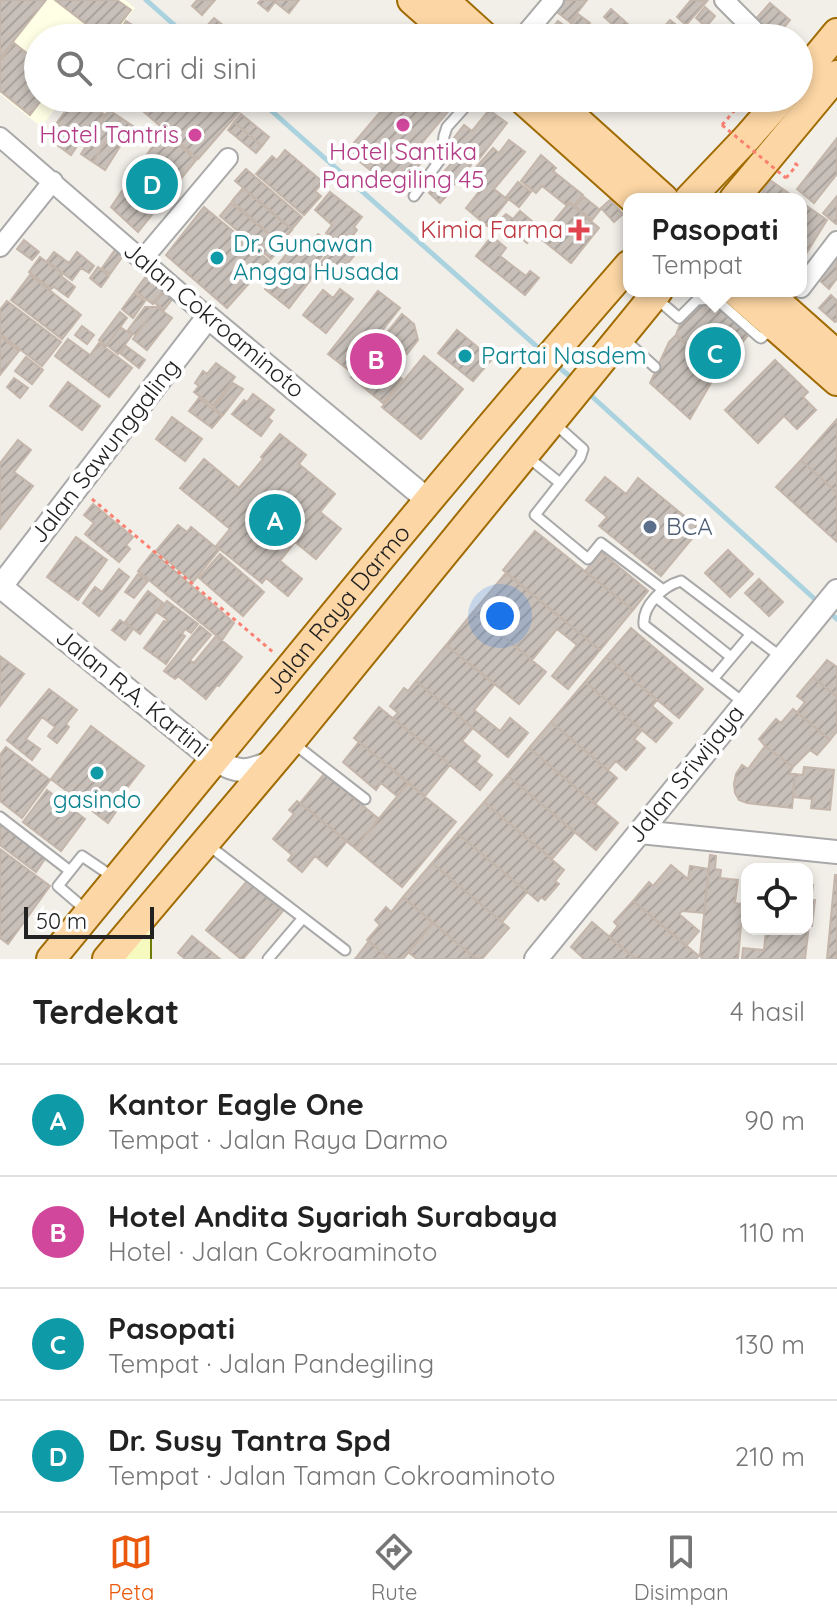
<!DOCTYPE html>
<html lang="id">
<meta charset="utf-8">
<style>
:root{--surface:#fff;--page:#f2f2f2;--text:#222;--muted:#767676;--line:#e0e0e0;--accent:#ea580c}
body{margin:0;font-family:Quicksand,sans-serif;background:var(--page);color:var(--text)}
.controls{position:absolute;right:24px;bottom:24px;display:grid;overflow:hidden;border-radius:16px;box-shadow:0 4px 12px #0003}
.controls button{width:72px;height:72px;display:grid;place-items:center;padding:0;border:0;border-bottom:2px solid var(--line);background:var(--surface);color:var(--text);font:40px sans-serif}
.scale{position:absolute;left:24px;bottom:20px;width:130px;box-sizing:border-box;padding-left:8px;border:4px solid #222;border-top:0;font-size:22px;line-height:28px;white-space:nowrap;color:#222;-webkit-text-stroke:6px #fff;paint-order:stroke}
.you{position:absolute;left:500px;top:616px;width:28px;height:28px;margin:-20px;border:6px solid #fff;border-radius:50%;background:#1a73e8;box-shadow:0 0 0 12px #1a73e833}
.badge{display:grid;place-items:center;width:52px;height:52px;border-radius:50%;background:var(--accent);color:#fff;font-size:26px;font-weight:700}
.pin{position:absolute;translate:-50% -50%;border:4px solid #fff;box-shadow:0 2px 8px #0006}
.popup{position:absolute;left:623px;top:193px;width:184px;height:104px;box-sizing:border-box;display:grid;place-content:center;border-radius:16px;background:var(--surface);filter:drop-shadow(0 2px 6px #0005);font-size:26px;white-space:nowrap;color:var(--muted)}
.popup b{font-size:30px;color:var(--text)}
.popup::after{content:'';position:absolute;left:50%;top:100%;margin-left:-16px;border:16px solid transparent;border-top-color:var(--surface)}
.list{margin:0;padding:0;list-style:none}
h2{display:flex;justify-content:space-between;align-items:center;height:104px;margin:0;padding:0 32px;font-size:34px}
h2 small{font-size:26px;font-weight:400;color:var(--muted)}
.list li{display:grid;grid-template-columns:52px 1fr auto;gap:24px;align-items:center;box-sizing:border-box;height:112px;padding:0 32px;border-top:2px solid var(--line)}
.list b{display:block;font-size:30px;white-space:nowrap}
.list p{margin:0;font-size:26px;white-space:nowrap;color:var(--muted)}
.list em{font-size:26px;font-style:normal;color:var(--muted)}
.icon{flex:none;width:44px;height:44px;fill:none;stroke:currentColor;stroke-width:2;stroke-linecap:round;stroke-linejoin:round}
.map{position:relative;flex:none;width:837px;height:959px;overflow:hidden}
.search{position:absolute;background:var(--surface);box-shadow:0 4px 12px #0003;left:24px;right:24px;top:24px;height:88px;display:flex;align-items:center;gap:20px;box-sizing:border-box;padding:0 28px;border-radius:44px;color:var(--muted);font-size:30px}
.sheet{height:552px;background:var(--surface)}
nav{display:flex;justify-content:space-around;align-items:center;box-sizing:border-box;height:112px;border-top:2px solid var(--line);background:var(--surface);font-size:22px;color:var(--muted)}
nav a{display:grid;justify-items:center;gap:4px}
nav .on{color:var(--accent)}
.map>svg:first-child{display:block}
.education{fill:#ffffe5}
.lines{fill:none;stroke-linecap:round;stroke-linejoin:round}
.stream{stroke:#aad3df;stroke-width:5}
.building{fill:url(#building-hatch);stroke:#c4b6ab;stroke-width:2}
.service-casing{stroke:#a9a9a9;stroke-width:13}
.minor-casing{stroke:#a9a9a9;stroke-width:22}
.tertiary-casing{stroke:#a9a9a9;stroke-width:26}
.secondary-casing{stroke:#707d05;stroke-width:30}
.primary-casing{stroke:#a06b00;stroke-width:32}
.path{stroke:#fa8072;stroke-width:3;stroke-dasharray:4 4;stroke-linecap:butt}
.service{stroke:#fff;stroke-width:9}
.minor{stroke:#fff;stroke-width:18}
.tertiary{stroke:#fff;stroke-width:22}
.secondary{stroke:#f7fabf;stroke-width:26}
.primary{stroke:#fcd6a4;stroke-width:28}
.path-bridge{stroke:#fa8072;stroke-width:3;stroke-dasharray:4 4;stroke-linecap:butt}
.hotel-dot{fill:#d1479c;stroke:#fff;stroke-width:3}
.health-dot{fill:#e0444e;stroke:#fff;stroke-width:3}
.culture-dot{fill:#0f9aa8;stroke:#fff;stroke-width:3}
.service-dot{fill:#5c6f8a;stroke:#fff;stroke-width:3}
.labels{text-anchor:middle;stroke-width:8;stroke-linejoin:round;paint-order:stroke}
.hotel-label{font-size:24px;fill:#b23c85;stroke:#fff;text-anchor:end}
.health-label{font-size:24px;fill:#be3a42;stroke:#fff;text-anchor:end}
.culture-label{font-size:24px;fill:#0d838f;stroke:#fff;text-anchor:start}
.street-label{font-size:24px;fill:#222;stroke:#fff}
.service-label{font-size:24px;fill:#4e5e75;stroke:#fff;text-anchor:start}
</style>
<div class="map">
<svg width="837" height="959" viewBox="0 0 837 959">
<defs>
<pattern id="building-hatch" width="6" height="6" patternUnits="userSpaceOnUse" patternTransform="scale(2)"><rect width="6" height="6" fill="#c7bfb8"/><path d="M-1 1l2-2M0 6l6-6M5 7l2-2" fill="none" stroke="#aba49e"/></pattern>
</defs>
<rect width="100%" height="100%" fill="#f2efe9"/>
<path class="education" d="M0,0H125L135,8L112,38H38V98H64L41,127L0,94Z"/>
<g class="lines">
<path class="stream" d="M146,0L189,38
M257,98L543,352
M556,365L573,379
M586,391L818,602
M829,612L837,619"/>
</g>
<path class="building" d="M0,0H46L0,58Z
M55,0H117L131,10L109,38H104Z
M197,0H215L202,15L192,6Z
M261,0H299L289,13L275,2L268,11L258,3Z
M558,0H587L570,22L552,8Z
M691,0L707,1L686,25L677,17Z
M770,3L790,20L775,38H772L753,22Z
M705,7L715,16L706,27L696,18Z
M611,9L629,25L622,33L604,17Z
M578,14L590,23L580,36L568,28Z
M214,18L234,34L230,38H217L205,28Z
M670,20L685,32L680,38H672L662,29Z
M126,21L154,38H131L120,31Z
M558,21L569,29L562,38H545Z
M14,43L38,62V98H43L30,115L0,91V61Z
M75,98H103L97,105L103,110L101,112L104,114L87,139L84,136L71,155L53,142L63,128L56,124Z
M128,98H226L241,110L198,159Z
M392,98H453L457,101L416,150L425,158L405,182L394,174L386,183L347,151Z
M109,110L121,118L93,162L81,154Z
M489,110L507,123L476,163L450,143L464,125L472,131Z
M241,114L269,137L262,146L234,122Z
M121,118L133,126L105,170L93,162Z
M234,122L262,146L256,153L228,130Z
M163,131L196,160L138,232L111,207Z
M837,138V174L814,203L797,189Z
M509,140L525,152L494,189L508,200L487,226L466,208L485,184L471,173L493,148L499,153Z
M285,150L323,182L315,191L321,196L304,215L256,174L272,156L277,160Z
M459,155L471,165L452,187L440,176Z
M541,155L556,168L553,171L583,195L574,206L569,202L566,205L542,186L536,193L521,181Z
M246,169L302,217L292,229L235,181Z
M770,180L797,199H758Z
M440,182L451,191L440,203L429,193Z
M518,182L531,192L519,207L506,197Z
M243,188L292,230L280,243L232,201Z
M330,192L362,217L354,227L357,230L344,247L326,233L332,225L315,210Z
M837,196V223L836,224L823,213Z
M584,197L600,210L592,220L575,206Z
M610,200L623,214L614,222L601,208Z
M801,202L827,220L801,262Z
M231,203L283,246L271,259L220,216Z
M569,203L599,228L571,263L540,238Z
M204,207L269,261L227,308L166,255Z
M520,211L539,227L527,243L500,220L506,214L513,219Z
M318,234L332,244L314,266L318,270L289,308L265,289L273,279L269,276L291,248L301,256Z
M492,236L506,248L500,256L526,276L530,271L539,278L525,295L476,256Z
M24,240L39,252L32,260L17,249Z
M337,242L354,256L334,280L317,267Z
M117,247L125,253L110,274L102,268Z
M54,252L69,263L77,252L94,266L89,273L81,268L72,280L47,261Z
M40,257L63,274L61,276L75,287L68,297L54,287L51,289L29,272Z
M837,257V278L829,289L819,280Z
M98,267L109,276L101,287L90,278Z
M30,275L81,315L62,339L11,300Z
M147,275L165,288L153,304L135,291Z
M340,289L353,299L326,333L303,315L323,290L333,298Z
M164,290L174,297L164,310L155,303Z
M378,291L400,308L350,371L328,354Z
M134,293L145,301L133,318L122,309Z
M831,295L837,301V321L835,322L819,308Z
M7,301L61,342L42,366L0,334V310Z
M718,301L751,332L718,371L676,335L682,319L697,302Z
M145,307H157L172,318L147,350L133,339L151,315L135,335L128,330Z
M120,312L127,318L106,346L99,340Z
M402,314L414,324L418,340L407,354L397,346L383,363L402,379L383,403L351,377Z
M82,326L94,335L87,344L75,335Z
M120,327L132,335L118,354L107,345Z
M457,330L492,359L473,381L438,353Z
M676,335L718,371L690,419L650,383L669,342Z
M0,336L19,351L0,375Z
M68,339L90,355L99,343L132,368L109,397L55,356Z
M126,346L145,360L139,368L120,353Z
M424,356L463,389L421,439L382,407Z
M26,357L43,370L32,384L15,371Z
M775,360L808,392L803,397L816,410L797,429L784,416L758,443L725,410Z
M216,363L235,377L213,406L194,392L199,386L195,383L203,371L207,374Z
M14,378L28,388L20,398L7,387Z
M68,382L100,406L82,430L50,406Z
M233,383L243,389L223,415L214,408Z
M253,394L274,410L268,418L272,421L261,436L232,414L244,400L247,402Z
M199,398L222,416L212,428L189,411Z
M172,417L202,439L185,461L156,439Z
M837,419V493L801,460Z
M280,434L306,455L299,464L335,494L320,512L341,529L316,559L295,542L280,561L302,579L288,596L266,578L262,583L216,546L230,529L180,488L204,459L239,488L263,459L261,457Z
M18,440L31,450L14,472L33,486L0,529V463Z
M801,460L837,493V542L776,487Z
M605,477L626,494L638,478L700,529L661,576L599,526L607,517L586,500Z
M93,504L133,537L126,545L130,549L119,562L85,534L94,523L84,515Z
M178,525L187,532L191,527L219,550L193,582L156,551Z
M535,531L633,610L600,650L503,570Z
M76,537L107,560L78,600L47,577Z
M728,550L753,574L730,597L705,573Z
M153,552L234,623L222,640L138,571Z
M601,552L648,591L633,610L585,571Z
M220,554L264,592L243,616L199,578Z
M119,569L129,577L99,616L83,603L95,587L102,592Z
M506,573L600,650L568,689L552,676L577,645L557,629L532,660L473,612Z
M138,574L148,581L134,598L125,592Z
M759,579L783,602L769,616L745,593Z
M148,591L163,603L140,634L125,622Z
M167,601L198,624L191,633L185,629L182,634L185,636L166,664L144,648L164,621L166,622L168,620L158,613Z
M473,612L546,672L519,704L446,645Z
M120,620L133,629L125,640L112,630Z
M200,626L211,635L190,660L194,663L216,636L242,657L219,686L217,685L206,699L178,676L175,679L164,671Z
M631,628L703,689L679,718L606,657Z
M446,645L495,684L474,710L500,731L510,718L528,733L508,757L416,681Z
M0,656L24,674L0,706Z
M606,657L657,700L652,706L672,723L656,742L585,682Z
M827,660L837,667V697L813,677Z
M813,677L837,697V731L830,740L797,712L805,702L797,696Z
M416,681L473,728L462,741L480,756L476,762L492,775L480,790L393,718L398,713L390,706L404,688L408,691Z
M585,682L642,730L634,739L645,748L626,770L616,761L608,770L551,722Z
M49,689L77,710L66,724L69,727L57,743L48,736L55,727L42,717L26,739L40,749L32,760L7,740Z
M379,707L450,765L425,796L354,738Z
M793,709L830,740L817,755L810,750L793,767L765,746L759,739L776,719L781,723Z
M551,722L617,778L595,804L529,748Z
M91,726L144,766L121,796L125,799L108,823L51,779Z
M359,742L408,783L397,796L381,783L376,790L343,762Z
M765,746L793,767L789,774H795L792,808L747,803L739,800L735,793L734,784L736,774L742,765L748,769Z
M6,747L50,780L22,818L0,801V755Z
M529,748L618,823L596,850L507,775Z
M804,767L834,770L830,810L811,808L812,799L793,797L795,774L803,775Z
M324,774L379,819L355,848L300,803Z
M507,775L575,832L552,859L484,802Z
M408,783L456,822L402,887L355,848Z
M47,790L85,819L61,851L23,822Z
M297,801L347,841L327,866L315,856L302,872L288,860L292,855L273,839L294,814L289,810Z
M484,802L564,870L555,881L559,884L545,900L541,897L538,901L457,833Z
M0,820L47,856L36,872L0,845Z
M457,833L527,892L502,922L432,863Z
M0,849L50,886L8,944L0,938Z
M710,855L716,856L715,869L721,870L720,878L738,880L735,903L743,904L738,959H702L700,955Z
M432,863L509,928L482,959H476L403,897Z
M671,865L688,879L690,866L709,869L704,913L682,911L679,914L699,931L686,946L633,901L649,882L653,886Z
M835,875H837V959H827Z
M247,881L283,911L243,959H241L206,930Z
M807,885H813L811,900H815L812,926H809L805,959H742L743,948L764,950L766,929H807Z
M403,897L433,923L403,959H390L367,940L380,925L375,920L386,907L391,912Z
M633,901L699,956L696,959H636L609,937L618,926L614,922Z
M592,922L636,959H584L571,947Z
M433,923L476,959H417L408,952Z
M192,936L220,959H185L178,953Z
M369,941L390,959H355Z"/>
<g class="lines">
<g class="service-casing">
<path id="service" d="M414,196L442,157L444,136L447,127L473,98
M656,298L679,318L697,300L716,299L759,337L761,338L772,329
M623,338L655,367
M554,423L583,449L580,458L535,515L588,559L601,543L662,589
M529,458L560,483
M656,597L731,657
M713,679L751,634
M744,703L644,625C642,606 663,586 681,581L781,657
M293,743L365,799
M0,817L70,871
M208,845L345,950
M86,910L58,886L82,856L113,877
M268,959L303,918"/>
</g>
<g class="minor-casing">
<path id="minor" d="M724,0L762,38
M522,38L554,0
M0,137L208,317
M0,247L53,181
M142,260L228,158
M801,288L837,241"/>
</g>
<g class="tertiary-casing">
<path id="tertiary" d="M0,586L213,759C240,774 246,773 274,761
M1,586L208,317L429,501
M640,832L837,852
M536,959L837,591"/>
</g>
<g class="secondary-casing">
<path id="secondary" d="M137,959V922"/>
</g>
<g class="primary-casing">
<g id="primary">
<path d="M412,0L455,38"/>
<path d="M444,0L486,38"/>
<path d="M799,79L837,33"/>
<path d="M521,98L634,199"/>
<path d="M552,98L664,199"/>
<path d="M689,199L747,138L782,98"/>
<path d="M734,199L837,75"/>
<path d="M735,291L837,381"/>
<path d="M765,291L837,355"/>
<path id="s1" d="M51,959C242,727 431,492 629,265"/>
<path d="M107,959L291,741L658,291"/>
</g>
</g>
<path class="path" d="M722,125L734,111L738,115
M786,178L797,165L792,161
M92,499L273,652"/>
<use href="#service" class="service"/>
<use href="#minor" class="minor"/>
<use href="#tertiary" class="tertiary"/>
<use href="#secondary" class="secondary"/>
<use href="#primary" class="primary"/>
<path class="path-bridge" d="M722,125L786,178"/>
</g>
<g class="hotel-dot">
<circle cx="403" cy="125" r="8"/>
<circle cx="195" cy="135" r="8"/>
</g>
<path class="health-dot" d="M575 218h8v8h8v8h-8v8h-8v-8h-8v-8h8z"/>
<g class="culture-dot">
<circle cx="217" cy="258" r="8"/>
<circle cx="465" cy="356" r="8"/>
<circle cx="97" cy="773" r="8"/>
</g>
<circle class="service-dot" cx="650" cy="527" r="8"/>
<g class="labels">
<g class="hotel-label">
<text x="179" y="143">Hotel Tantris</text>
<text x="403" y="160" text-anchor="middle">Hotel Santika<tspan x="403" dy="28">Pandegiling 45</tspan></text>
</g>
<g class="health-label">
<text x="563" y="238">Kimia Farma</text>
</g>
<g class="culture-label">
<text x="233" y="252">Dr. Gunawan<tspan x="233" dy="28">Angga Husada</tspan></text>
<text x="481" y="364">Partai Nasdem</text>
<text x="97" y="808" text-anchor="middle">gasindo</text>
</g>
<g class="street-label">
<text transform="translate(214 320) rotate(40)" y="8">Jalan Cokroaminoto</text>
<text transform="translate(105 451) rotate(-52)" y="8">Jalan Sawunggaling</text>
<text dy="8" stroke="none"><textPath href="#s1" startOffset="452">Jalan Raya Darmo</textPath></text>
<text transform="translate(132 693) rotate(39)" y="8">Jalan R.A. Kartini</text>
<text transform="translate(686 774) rotate(-51)" y="8">Jalan Sriwijaya</text>
</g>
<g class="service-label">
<text x="666" y="535">BCA</text>
</g>
</g>
</svg>
<div class="controls">
<button><svg class="icon" aria-label="locate" viewBox="0 0 24 24"><circle cx="12" cy="12" r="6"/><path d="M12 2v4M12 18v4M2 12h4M18 12h4"/></svg></button>
</div>
<div class="scale">50 m</div>
<div class="you"></div>
<div class="pin badge" style="left:275px;top:520px;background:#0f9aa8">A</div>
<div class="pin badge" style="left:376px;top:359px;background:#d1479c">B</div>
<div class="pin badge" style="left:715px;top:353px;background:#0f9aa8">C</div>
<div class="popup"><b>Pasopati</b>Tempat</div>
<div class="pin badge" style="left:152px;top:184px;background:#0f9aa8">D</div>
<div class="search"><svg class="icon" aria-label="search" viewBox="0 0 24 24"><circle cx="10" cy="10" r="6"/><path d="M15 15l6 6"/></svg>Cari di sini</div>
</div>
<section class="sheet">
<h2>Terdekat<small>4 hasil</small></h2>
<ul class="list">
<li><span class="badge" style="background:#0f9aa8">A</span><div><b>Kantor Eagle One</b><p>Tempat · Jalan Raya Darmo</p></div><em>90 m</em></li>
<li><span class="badge" style="background:#d1479c">B</span><div><b>Hotel Andita Syariah Surabaya</b><p>Hotel · Jalan Cokroaminoto</p></div><em>110 m</em></li>
<li><span class="badge" style="background:#0f9aa8">C</span><div><b>Pasopati</b><p>Tempat · Jalan Pandegiling</p></div><em>130 m</em></li>
<li><span class="badge" style="background:#0f9aa8">D</span><div><b>Dr. Susy Tantra Spd</b><p>Tempat · Jalan Taman Cokroaminoto</p></div><em>210 m</em></li>
</ul>
</section>
<nav>
<a class="on"><svg class="icon" aria-label="map" viewBox="0 0 24 24"><path d="M3 6l6-2 6 2 6-2v14l-6 2-6-2-6 2zM9 4v14M15 6v14"/></svg>Peta</a>
<a><svg class="icon" aria-label="directions" viewBox="0 0 24 24"><path d="M12 3l9 9-9 9-9-9zM9 14v-3h6M13 9l2 2-2 2"/></svg>Rute</a>
<a><svg class="icon" aria-label="saved" viewBox="0 0 24 24"><path d="M7 4h10v16l-5-4-5 4z"/></svg>Disimpan</a>
</nav>
